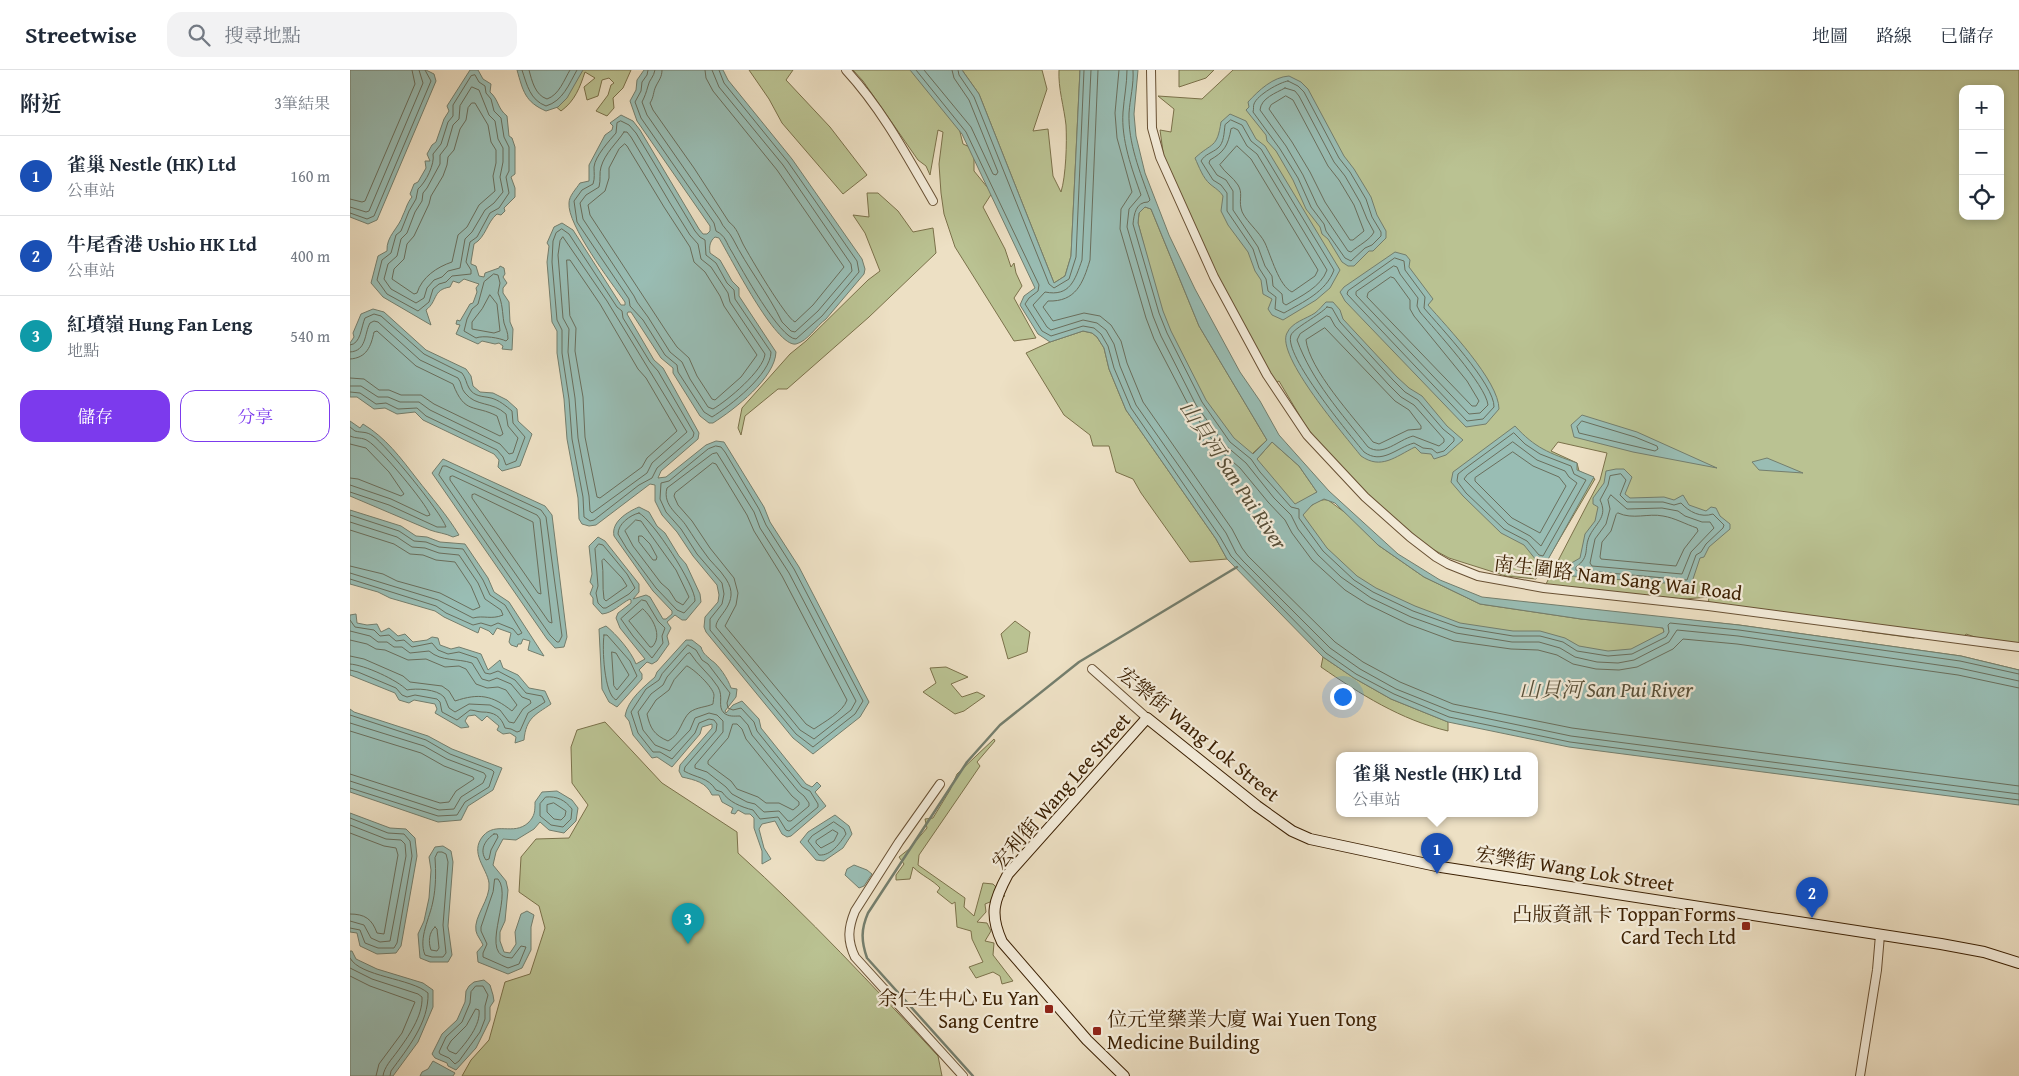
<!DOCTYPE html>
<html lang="zh-TW">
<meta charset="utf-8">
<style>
:root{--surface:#fff;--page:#f2f2f3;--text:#1f2937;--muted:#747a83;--line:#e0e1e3;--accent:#7c3aed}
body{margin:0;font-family:"Gentium Book Plus","Noto Serif TC",serif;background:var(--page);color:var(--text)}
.controls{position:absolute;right:15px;top:15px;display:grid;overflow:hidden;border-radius:10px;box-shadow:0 2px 8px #0003}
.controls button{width:45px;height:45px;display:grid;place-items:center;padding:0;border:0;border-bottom:1px solid var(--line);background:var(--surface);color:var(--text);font:25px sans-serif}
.you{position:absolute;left:992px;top:626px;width:18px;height:18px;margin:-12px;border:4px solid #fff;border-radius:50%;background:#1a73e8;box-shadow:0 0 0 8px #1a73e833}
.badge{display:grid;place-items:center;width:32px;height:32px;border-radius:50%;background:var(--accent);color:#fff;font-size:16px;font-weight:700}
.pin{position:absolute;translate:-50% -41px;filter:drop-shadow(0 1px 2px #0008)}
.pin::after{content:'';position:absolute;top:26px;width:18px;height:15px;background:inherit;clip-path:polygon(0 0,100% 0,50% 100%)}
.popup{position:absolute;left:986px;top:682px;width:202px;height:65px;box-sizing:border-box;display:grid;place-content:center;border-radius:10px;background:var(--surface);filter:drop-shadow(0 1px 4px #0005);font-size:16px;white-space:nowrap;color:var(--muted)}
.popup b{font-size:19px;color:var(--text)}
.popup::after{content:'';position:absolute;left:50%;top:100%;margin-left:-10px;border:10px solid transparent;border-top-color:var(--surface)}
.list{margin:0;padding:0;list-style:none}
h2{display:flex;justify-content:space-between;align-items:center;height:65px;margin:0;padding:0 20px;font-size:21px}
h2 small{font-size:16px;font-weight:400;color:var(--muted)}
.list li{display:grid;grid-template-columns:32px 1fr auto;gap:15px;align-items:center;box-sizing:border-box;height:80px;padding:0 20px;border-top:1px solid var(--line)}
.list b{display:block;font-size:19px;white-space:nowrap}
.list p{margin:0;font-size:16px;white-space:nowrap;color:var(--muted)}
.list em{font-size:16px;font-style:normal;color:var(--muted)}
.actions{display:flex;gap:10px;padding:15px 20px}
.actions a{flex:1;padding:11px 0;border:1px solid var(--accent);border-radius:15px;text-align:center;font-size:18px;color:var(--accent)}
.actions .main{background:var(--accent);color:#fff}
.icon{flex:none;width:28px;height:28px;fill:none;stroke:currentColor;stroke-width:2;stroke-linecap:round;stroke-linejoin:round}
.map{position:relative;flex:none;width:1669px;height:1006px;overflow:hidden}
header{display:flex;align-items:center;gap:30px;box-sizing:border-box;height:70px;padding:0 25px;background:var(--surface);border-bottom:1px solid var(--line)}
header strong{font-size:24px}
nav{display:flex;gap:28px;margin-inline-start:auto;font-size:18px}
.search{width:350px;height:45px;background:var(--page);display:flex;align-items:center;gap:12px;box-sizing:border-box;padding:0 18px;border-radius:15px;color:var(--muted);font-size:19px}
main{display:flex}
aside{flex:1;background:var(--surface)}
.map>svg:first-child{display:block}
.green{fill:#bac292;stroke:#7b714a;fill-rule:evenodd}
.water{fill:#99bdb4;stroke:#747e6d;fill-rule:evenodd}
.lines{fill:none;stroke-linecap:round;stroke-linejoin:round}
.shore{stroke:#6a6e5c;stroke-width:1}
.stream{stroke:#747e6d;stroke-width:2.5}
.street-casing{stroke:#685033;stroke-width:10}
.secondary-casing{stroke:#3c2003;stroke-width:12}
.street{stroke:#f3ebd9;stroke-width:8}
.secondary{stroke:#f3ebd9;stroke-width:10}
.poi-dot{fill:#8f2418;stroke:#f3ebd9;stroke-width:2}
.labels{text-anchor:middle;stroke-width:4.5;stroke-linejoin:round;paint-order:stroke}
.street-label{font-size:20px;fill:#3c2003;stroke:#f3ebd9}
.poi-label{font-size:20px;fill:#3c2003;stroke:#f3ebd9;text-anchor:end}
.water-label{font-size:21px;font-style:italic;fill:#584f38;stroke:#f3ebd9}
</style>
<header>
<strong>Streetwise</strong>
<div class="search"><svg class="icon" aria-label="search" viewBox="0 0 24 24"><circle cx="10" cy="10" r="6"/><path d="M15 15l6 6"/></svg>搜尋地點</div>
<nav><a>地圖</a><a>路線</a><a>已儲存</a></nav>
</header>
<main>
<aside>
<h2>附近<small>3筆結果</small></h2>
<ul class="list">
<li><span class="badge" style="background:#1a4fb4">1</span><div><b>雀巢 Nestle (HK) Ltd</b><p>公車站</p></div><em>160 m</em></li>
<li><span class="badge" style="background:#1a4fb4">2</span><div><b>牛尾香港 Ushio HK Ltd</b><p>公車站</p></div><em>400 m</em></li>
<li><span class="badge" style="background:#0f9aa8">3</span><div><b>紅墳嶺 Hung Fan Leng</b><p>地點</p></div><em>540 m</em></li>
</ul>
<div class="actions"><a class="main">儲存</a><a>分享</a></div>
</aside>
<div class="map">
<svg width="1669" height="1006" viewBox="0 0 1669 1006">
<rect width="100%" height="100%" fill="#ede0c4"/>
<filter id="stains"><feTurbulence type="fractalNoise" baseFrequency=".004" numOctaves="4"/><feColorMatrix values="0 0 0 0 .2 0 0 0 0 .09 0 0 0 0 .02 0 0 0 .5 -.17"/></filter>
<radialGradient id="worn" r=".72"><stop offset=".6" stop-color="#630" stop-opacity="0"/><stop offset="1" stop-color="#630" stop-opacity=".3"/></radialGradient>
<path class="green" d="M224,0H281L273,18L263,28L264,38L257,46L246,41L258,25L261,15L264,13L259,8L252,10L248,26L237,30L234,17L245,8L235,2C230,17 225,31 211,41L203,34Z
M399,0H443L436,10L480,57L517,105L493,124L432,53L419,29Z
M503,0H566L607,50L613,74L624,79V101L642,123L633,137L655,179L661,197L664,193L666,203L672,216L664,228L686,268L664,271L605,177L594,144L591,123L589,94L593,62L588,60L580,105L576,96L568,90L513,11Z
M612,0H692L697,19L683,61L698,59L703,106L711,122C716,106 717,72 716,55C714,37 708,18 709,0H730L721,186L715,206L704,213L629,24Z
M829,0H864L856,8L829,17Z
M883,0H1669V577L1642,573L1638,578L1628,568L1616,564L1609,573L1572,564L1564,568L1512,561L1510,556L1358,536L1359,527L1335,529L1206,519L1196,514L1250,410L1257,383L1208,372L1201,381L1227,393L1229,401L1245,409L1186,509L1156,506L1099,488L1060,467L981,391L954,353L929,311L920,316L863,210L814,89L810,60L821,62L824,39L808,26L852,29ZM1613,19H1650V146H1613Z
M517,123H528L548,141L563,162L583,158L586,183L519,247L437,319H428L395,346L391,365L388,358L392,338L440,284L456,271L518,210L530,201L515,163L503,145L519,147Z
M795,137L801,139L849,256L917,370L903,383L907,389L922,372L949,396L967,422L958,428L953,444C960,437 967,428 978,430L1001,447L1028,475L1074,507L1130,534L1231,549L1302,556L1313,558L1314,562L1338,550L1389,555L1611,586L1669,600L1451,614L996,542L828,305L788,153L789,143Z
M733,261L742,263L747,267L754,278L759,299L776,340L866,469L877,489L840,492L791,423L783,409L766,402L759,376H743L740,365L714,345L676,283L700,272Z
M665,551L680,562L677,582L658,589L651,564Z
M973,587L1004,608L1041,629L1098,652V661C1051,650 1010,624 971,597Z
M596,597L618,607L601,614L612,627L627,622L635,626L614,641L605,644L573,622L586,613L580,598Z
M255,652L312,713L387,762L388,783C459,847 523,916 588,986L592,1006H112L121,990L139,970L155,912L180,904L195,858L189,836L169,822L171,787L186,769L219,768L238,735L222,713L221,677L227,660Z
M644,669L645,671L627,692L630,696L569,785L568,795L615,828L614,837L624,846L633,813L643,814L655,826L635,834L636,842L627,852L637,853L641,861L635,871L644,873L643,885L663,911L652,914L650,906L643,902L626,908L619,897L633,892L622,869L621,861L607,857L605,832L602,834L587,822L590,818C583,810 572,806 563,797L560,809L546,810V805L554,794L549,787L559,779L577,758L575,749L583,748L600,720L607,704Z"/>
<path class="water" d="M0,0H76L84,4L86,11L27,150L18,154L0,147Z
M120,0H128L133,9L141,14L140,22C149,30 147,38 157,46L159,66L162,68L165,77V104L161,107L165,118V127L154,138L155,141L151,145L147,144C137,152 136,167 124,174L121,192V194L126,196L129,206L134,207L135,203L149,198L150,196L154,198L155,204L153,207L157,213L153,218V223L159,232L160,252L163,259L162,280L152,279L153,276L149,273L145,274L132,271L128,274L106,264L110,255L106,254L107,250L110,251L120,234L123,233L127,222L126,218L129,214L114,209L109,213L103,211L100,217C82,220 88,231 76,240L81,255L33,227L21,213L28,186L37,181C36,166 49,158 53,145C56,139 57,133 62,127L60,124L64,114L68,112L76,98L75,91H80L77,84L82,75L86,72L94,49L99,41L97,36Z
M167,0H233L217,28L208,37L196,41C175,32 173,21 167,0Z
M294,0H373L378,10L442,89L512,189L515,199L514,204L476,249C466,256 458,271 446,274C426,278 380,186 369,168L365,167C360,171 359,176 360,183L370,190L382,211L389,218V226L426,282C425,308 385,339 363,353H359L350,346L323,303V298L311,288L281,242H278L277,244L304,290L313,298L349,363L348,369L311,401L308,408L316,407L356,375L366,371L374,372L414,437L420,452L449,497L519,632L510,647L463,684L443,668L356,562L354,557L355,547L368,532L369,525L367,515L343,486L327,462L312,445L305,431V415L300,414L246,455L239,456L232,454L229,449L228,428L217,369L214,329L207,283V261L202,252L197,192L199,176L197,173L204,157L212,153L223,160L271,235H275V232C261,212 217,155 219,133C219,126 226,119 230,113L239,111V95L255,65L262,60L263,56L260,53L271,45L283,51L290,60L349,159L353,164H357L360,161V156L287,51L280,31L286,20L287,10Z
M560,0H612L629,24L704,213L715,206L721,186L730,0H788L784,44L786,66L795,103L819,165L845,219L890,302L910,331L929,365L979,421L1048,484L1090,510L1132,527L1389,555L1611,586L1669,600V735L1219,677L1098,652L1041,629L1004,608L973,587L877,489L866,469L776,340L759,299L754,278L747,267L742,263L733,261L700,272L688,264L670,235L674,226L685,218L612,64ZM795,137L801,139L849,256L917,370L903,384L884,368L856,330L821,261L813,241L788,153L789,143ZM922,372L949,396L967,422L945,434L907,389ZM974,429L985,433L1028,475L1074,507L1130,534L1231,549L1313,558L1314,562L1281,579L1258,581L1229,576L1215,568L1190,561H1163L1110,553L1065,536L1026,518L1007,506L977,478L953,445L962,435Z
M939,6L951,12L958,19L994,86L1004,99L1021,127L1027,145L1036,161V168L1023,181H1019L1004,196H998L992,192L978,169L972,164L970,157L956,139L943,110L926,81L917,71L916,65L896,40L899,37L898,32C909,20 923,7 939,6Z
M880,44L896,51L906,69L915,76L990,200L980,218L966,230L933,250L922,245L918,239L922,229L913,224L911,210L905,201L898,182L878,155L871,141L873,126C869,120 866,119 860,114C853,108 849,97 845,88C862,72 867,79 871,52Z
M1045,182L1056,185L1060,190L1059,197L1083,229L1078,235C1097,257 1149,311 1149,339L1136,354L1116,357L995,231L990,222L994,217Z
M976,232H983L990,240L993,249L1047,307L1059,318L1072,326L1097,356L1113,370L1096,385L1084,389L1081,384L1071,383L1065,377C1045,387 1031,400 1011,386C996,367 925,285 937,263C942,252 956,249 965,243C969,240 972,236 976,232Z
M23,239L34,242L76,280L116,299L121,306L123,316L130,322L143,323L157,330L167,339L168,351L182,364L170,396L152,401L148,397L149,390L144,384L73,350L65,342L47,344L35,338L24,339L7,327H0V273L4,267L3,263L11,244Z
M1232,345L1287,362L1367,398L1283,382L1224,367L1221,355Z
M0,351L10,358L13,354C36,368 50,387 67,409C81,427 97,445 109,465L103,467C95,463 88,463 80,460C53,449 27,437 0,426Z
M1165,356C1185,378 1199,383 1227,393V400L1244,407L1196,493L1186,490L1174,475L1151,463L1113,426L1101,412L1103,402Z
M1417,388L1453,403L1409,400L1402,392Z
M93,389L195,436L202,445L217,567L214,577L205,578L197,569L82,403Z
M1266,399H1274L1282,407L1275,424L1280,428L1314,427L1324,430L1333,425L1339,435L1356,441L1361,437L1366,438L1370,446L1380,454V459L1359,477L1354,487L1350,488L1341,515L1222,506L1216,502L1218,495L1230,488L1235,464L1245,451L1248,437L1243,434V428L1254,413L1256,401Z
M289,437L299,442L307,456L315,463L329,486L336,494L350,524L351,532L336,550H332L325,545L317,552L321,558L317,566L319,574L307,591L302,594L297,592L289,600L292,604V609L267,637L259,632L252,619L249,559L256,556C266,564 281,581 286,594L295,589L270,558L266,548L268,543L281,533V530L280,529C270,534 263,543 252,544L243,534V528L240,524L243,516L240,512L242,504L239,476L248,467L255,471L289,514V522L283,529L296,525L300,527L313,549H316L322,544V541L303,521L264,466C261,452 277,442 289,437Z
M0,440L51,456L66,466L77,467L90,472L115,474L138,508L144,522L159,532L194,586L178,580L180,571L173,569L171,574H168L167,577L161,575L159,572L161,563L147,558L143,565L139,561L130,557L128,563L94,547L85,541L40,528L28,522L0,514Z
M6,544L7,553L17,555L27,554L31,562L39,558L48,566L55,564L63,572L77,570L82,567L88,568L90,575L101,579L109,577L131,584L138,600L150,590L153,598L168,605L179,618L195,621L201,634C185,645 176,648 174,670L165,673L166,667L160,663L153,664L147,660L149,656L137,646L132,651L125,645L118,646L115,651L119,657L111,658L85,643L87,639L85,634L64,630L59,633L49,630L45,623L0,605V545Z
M336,570H342L351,577C353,584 356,585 361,590C369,595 378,609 381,618L387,619L386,627L375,641L376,643L383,635L392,631L409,649L411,658L456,714L462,717L467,712L471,716L465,722L476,736L441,766L437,767L432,764L425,751L412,754L409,759L414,778L421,789L412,794V781L404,758V748L400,744H395L388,740L385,744L381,743L383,738L372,732L369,725H362C356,712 345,710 332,707L329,701L330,695L362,658V654L352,657L350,664L322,697L307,687L302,688L283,665L279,651L275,646C278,629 294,617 305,607L307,602Z
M0,639L4,642L78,666L102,679L152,698L143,720L118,736L111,750L88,752L0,722Z
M207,721L222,730L228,738L226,751L214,763L199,760L190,752L184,759L166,770L153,769L146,782L143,795L156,811L158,820L155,851L150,862V871L154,882L160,883L166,874L165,862L171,844L177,841L184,845L181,857V880L172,898L158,904L128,892L127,882L133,875C131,870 127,866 126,861C123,847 141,829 139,813C137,798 119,783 133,766C146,751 163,766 178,753C185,746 185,741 185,732L192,722Z
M0,743L40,758L56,759L65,768L67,786L51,876L46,883L27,884L10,876L7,863L0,862Z
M485,745L499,756L502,764L493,778L474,791L466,790L450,772L458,762Z
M93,776L101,781L103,792L98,856L102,885L98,892H80L70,888L68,864L74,851L79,828L81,800L79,787L85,777Z
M504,795L517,800L522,804L514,816L509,818L495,805L497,799Z
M0,881H2L6,889L27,899L73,913L83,920V937L68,972L43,1006H0Z
M134,910L140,915L143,925L144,931L140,937V950L126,978L106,1000L98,996L97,993L85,988L82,984L92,964L107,950L115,932L116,921L119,916L124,912Z
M83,991L105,1003L103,1006H70L72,1002L78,999Z"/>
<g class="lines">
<path class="shore" d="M172,0C177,15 180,30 196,36C213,31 219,14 227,0
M179,0C182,11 185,25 197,29C209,25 214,10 220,0
M298,0L297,5L292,12L291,21L285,32L291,48L364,153L366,161C376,166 376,173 382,182C391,198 430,269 446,269L472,246L509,202L507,191L438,92L374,13L369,0
M305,0C304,7 299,10 298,16C296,23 295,26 292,32L297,45L370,150C373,158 379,161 383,169C397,197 418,223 432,252L441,261L445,262L468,241L502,201L501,194L433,95L369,17L362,0
M312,0C312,7 309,10 306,16C303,22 304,27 300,33L303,40L344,98L379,152C387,158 389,166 393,174C400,187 436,248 445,252L463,235L494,197L427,100L363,21L356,8L355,0
M566,0L616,62L689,215L688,221L679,228L675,234L692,261L701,266L733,256L744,258L751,264L758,276L764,298L781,338L870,467L881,486L976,583L1006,604L1044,624L1099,647L1220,672L1669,730
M574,0L621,57L643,104L646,105L648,102L619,30L604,8L602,0
M608,0L609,5L624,27L699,214L704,218L719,209L726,187L734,0
M741,0L732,190C725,210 720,227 695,222L683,235L697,257L701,260L733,250L747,253L756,260L764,274L770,296L786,335L876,463L886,483L893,491L980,578L1010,599L1046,619L1101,641L1221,666L1669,724
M748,0L740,190C733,213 726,232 698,231L693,237L703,251L734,243L750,246L761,255L771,271L777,293L793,332L882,459L892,478L898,486L985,572L1013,592L1050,612L1103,634L1222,658L1669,716
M769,0L765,43L767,68L782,122L771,139L770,159L796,248L804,269L840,338L870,381L890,398L918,432L935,450L942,463L962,490L995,520L1017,534L1058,554L1104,571L1161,579L1188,580L1207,585L1223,594L1246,599L1269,600L1287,597L1323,579L1333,569L1387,574L1608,605L1669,618
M777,0C777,14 774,28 773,42C771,70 782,99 791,125L779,139L777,157L803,246L811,266L846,335L875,375L896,393L924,428L941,445L948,459L968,485L991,507L1021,528L1061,547L1106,563L1162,572H1189L1210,578L1225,587L1247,592L1268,593L1284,590L1319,572L1327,560L1388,566L1609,598L1669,611
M783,0C784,14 780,29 779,43C778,73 790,102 800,130L798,132C786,132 784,144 783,154L809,243L817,263L852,332L880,372L901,389L910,402L941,437L949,439V448L973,481L1004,510L1023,522L1063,541L1108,557L1163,566H1190L1213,572L1227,581L1258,586L1282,584L1316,567L1319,562L1318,555L1320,553L1389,560L1610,591L1669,604
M125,5L129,12L135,16L136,23L141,29L144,41L151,48L154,67L159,77V101L156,107L159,123L149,138L140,143L127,167L120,172L116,192L121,200V204L102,206L96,212L89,214L83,219L79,232L68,241L37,224L27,210L32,190L41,183L46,165L51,161L59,141L66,129L68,119C76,112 85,94 83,84L91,74L98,52L103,46V35L121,6Z
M938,11L948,16L954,22L989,88L1000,102L1016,129L1022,147L1031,162V166L1022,175L1015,178L1001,191L995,188L976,161L974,154L961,137L948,108L930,79L903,42C904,39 903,36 904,34C907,25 930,12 938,11Z
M122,17L129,20L139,45L145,51L148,69L153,78V92L150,107L153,122L144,133L135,140L122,162L115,169L110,198L98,201L92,207L84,210L77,218L74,228L66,233L41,219L34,209L38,194L47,186L51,169L57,163L65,142L72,131L73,123L77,118L90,94V85L97,76L103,55L109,49L110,36Z
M935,18L945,21L949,26L984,92L995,106L1010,132L1017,149L1024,162C1020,170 1009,175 1001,182L998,181L967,135L953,105L936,76L910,40C911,28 926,23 935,18Z
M936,26L943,30L978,96L989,110L1004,135L1014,161L1003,170H1000L975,132L960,102L942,72L919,39L921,35Z
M122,33H125L138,55L141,72L146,80V93L143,106L145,121L129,135L117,157L108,165L102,192C87,197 72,207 67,223L64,224L42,209L44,199L54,189L57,174L64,166L79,134L81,126L93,106L97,95L98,87L104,80L110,59L116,50L118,38Z
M881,50L892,55L901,71L911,79L984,200C976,222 953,232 934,243L925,239L926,227L918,221L916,209L909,198L903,179L877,141V123L871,115L863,110L851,91C855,84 862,83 868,78C874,73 874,63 875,55Z
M271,51L279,55L286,63L345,161L350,167L355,170L356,185L366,193L377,213L384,220L385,229L421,282C421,304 380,336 362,347L354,342L328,302L327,295L315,285L293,250L280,236L279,229L227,152L224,131L232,120L243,114C245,108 244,103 244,97C245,86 260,70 266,63L267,53Z
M884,58L888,60L897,76L907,84L977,200C971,217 951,226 936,235L933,233L932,224L923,216L922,206L915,196L908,177L883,140V121L876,110L867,105L859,93L860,90C874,82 878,76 881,59Z
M274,62H277L281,67L320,133L340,165L348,174L351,189L361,197L378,223L380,232L415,284C414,300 377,331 363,339L358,337L340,309L332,292L320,282L298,247L287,232L284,226L233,149L230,133L236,125L249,117C251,110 249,103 251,97C255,83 267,73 274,62Z
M275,74L277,76L314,137L340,177L344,192L355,202L370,226L374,236L407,285L391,307L365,330L362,329L347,306L339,288L327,277L318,264L240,145L238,135L255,121L259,108V98L269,79Z
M887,76L901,89L968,200L965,206L942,222C929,216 921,186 915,173C910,162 892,148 891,138C889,129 893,123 888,115C883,107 875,103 870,95Z
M0,129L12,132L15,131L65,14L62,0
M0,137L16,142L19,141L73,13L69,0
M0,143L17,149L24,146L81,11L75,0
M212,159L219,164L267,237L272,241L273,248L300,292L308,301L344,363L343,367L307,398L302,408L289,415L244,450L240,451L234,447L233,427L222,369L219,329L212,283V260L207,250L202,192L203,171L206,163Z
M213,167L257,231L337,362L302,393L297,403L242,443L240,441L239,426L228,368L225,328L218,282L219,259L213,248L208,185L210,171Z
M1045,188L1054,191L1055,200L1075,227L1074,238C1090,257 1145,315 1144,337L1133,349L1117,351L997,224L998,221Z
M217,190H220L250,234L288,299L296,308L327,361L297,388L292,397L250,428L247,427L235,367L233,327L225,281L226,258L220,246Z
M1044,196L1047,197L1050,204L1068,228L1067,236L1070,242C1085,260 1136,315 1138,335L1130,343L1119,344L1006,225V222Z
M144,204L148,205L150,213L148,223C153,235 152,241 154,253C156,259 158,262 158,269L156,271C150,268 133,265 126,268L114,261L117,249L122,239L128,234L134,212Z
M1041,207L1044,208L1060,230V239L1064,246L1117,311L1129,331L1126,336H1122L1017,227L1018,223Z
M140,225L147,234L150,261L144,263L122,259V252L132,239Z
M977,237L982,238L990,252L1043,310L1055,322L1068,330L1093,359L1104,368V371L1094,381L1087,383L1082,379L1073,378L1064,373C1046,378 1032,395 1014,382C1000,365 933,285 941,265C944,258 970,245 977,237Z
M977,246L980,247L985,256L1039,315L1051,327L1064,335L1094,369V372L1089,376L1063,366C1048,370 1033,387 1018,377C991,343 962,311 947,270L950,264Z
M975,258L1045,331L1059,340L1071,356V359L1058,360L1029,374L1023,372C1004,348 959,299 956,270Z
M0,275C11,274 11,257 15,248L24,244L31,246L74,284L112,303C116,308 116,313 119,318C124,327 133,326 141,328C149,330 156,336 162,341L163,353L175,367L166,391L156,395L153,387L147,380L76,346L67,338L48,339L36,333L26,334L10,323L0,322
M0,282C17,281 14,264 20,253L24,251L28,252L70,290L108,308C112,313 111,319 115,323C126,337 142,331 156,344L158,356L168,368L163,383L159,384L150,374L80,340L69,332H50L38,327H28L11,316H0
M0,289C17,288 21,276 24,262L27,261L66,296L103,314C115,345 124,334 147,346L153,364L150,366L84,334L71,325H51L39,320H29L14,309L0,308
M1232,351L1285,367L1307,376L1308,379L1305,381L1229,363L1227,357Z
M0,357L5,361C12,363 16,361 23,366C36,375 91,442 96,457H87L39,435L0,422
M1164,363L1175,374L1190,384L1221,396L1224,404L1236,410L1193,486L1189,485L1177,471L1154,459L1116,423L1107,411L1108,404L1113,400Z
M0,366C6,369 13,367 18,371C30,378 76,433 80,445L77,446L41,429L0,415
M1163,372L1187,390L1215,401L1219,407L1227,413L1191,476L1180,466L1158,454L1114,409L1117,405Z
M0,374L16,378L39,402L54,424L51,426L8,409L0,408
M366,376L371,377L375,382L409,439L416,455L444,499L513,631L505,644L463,677L446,664L360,560V549L372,534L374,524L372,513L347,484L331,459L316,442L310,429L311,413L319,411L358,379Z
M1163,382L1183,396L1209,407L1216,416L1190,463L1162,448L1125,411V408Z
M367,383L404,442L410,458L439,503L506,631L501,640L464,669L450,660L366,557C365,546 392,533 376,509C370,499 360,492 354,482C348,474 343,466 337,457C330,445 312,436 317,418L362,384Z
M363,393L366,394L397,445L404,461L432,506L497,630C493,642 474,652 464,659L456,654L375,556L386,535L388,523L384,508L360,478L342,451L328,435L324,426L325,423Z
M93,396H96L191,440L196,447L212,566L209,572H207L200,565L89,405Z
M1271,404L1276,410L1270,425L1277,432H1313L1324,435L1331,433C1339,442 1351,448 1363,444L1374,455L1373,458L1356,474L1351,482L1346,485L1337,510L1226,500V497C1241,486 1233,479 1240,465C1247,452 1258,446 1250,430L1258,415L1260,406Z
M103,406L187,445L190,449L202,553L199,552L100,410V407Z
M125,424L183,452L191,524L188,523L122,428V425Z
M1261,425L1277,439L1312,438L1328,441L1335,446L1352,452H1360L1364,458L1341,482L1332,504L1242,496L1240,493L1245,469L1256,454L1260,439L1258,430Z
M289,443C302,449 346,516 345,531L334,543L327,540L306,518L277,479L268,464C268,454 280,445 289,443Z
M1268,443C1283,450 1298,443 1313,446C1325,448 1335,454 1347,458L1348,461L1334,479L1326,496L1251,489L1250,487L1252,472L1261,461L1266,445Z
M0,445L49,461L64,471L76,472L89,477L113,479L133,510L140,525L155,535L172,563L168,565L163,559L148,553L141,556L131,553L123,555L96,543L86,536L0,509
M286,450L291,451L326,500L339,527L333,535L326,531L319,520L311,513L283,476L275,461Z
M0,452L47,467L62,477L75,478L89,483L109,485L128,513L135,529L151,540L153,545C141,550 134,545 123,548L88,530L0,503
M0,460L44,474L60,484L73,485L86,490L105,492L121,516L130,537L123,540L90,523L47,511L33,504L0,496
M289,466H292L300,474L307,487L306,490H303L289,472Z
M249,474L253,475L277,504L285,518L279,524L256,538H253L248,533L246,523L248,516L245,479Z
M254,489L272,508L277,516L256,531L254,529C252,516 254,504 252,491Z
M292,530L296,531L308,551L315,558L312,566L313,573L302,588L283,566L271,549Z
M293,539C303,548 313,566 302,577H300L279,551Z
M0,550L5,557L24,560L30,566L39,565L46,571L54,570L62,577L82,573L88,580L98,584L109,582L127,588L135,603L140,604L148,601L165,610L176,623L192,626L195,632L178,643L170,661L167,662L161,659L155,658C151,646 144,642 132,642C128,642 124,640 120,640L107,650L92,642L90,632L87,629L65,625L57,627L52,625L46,618L8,602L0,600
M0,561L20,566L28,572H37L44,577H52L60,583L79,581C92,592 107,588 122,593L132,609L139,611L147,608L161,614L172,627L180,630L181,633L173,639L164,653L159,652L150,640L140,635L119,634L105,642L99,638C97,634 96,630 94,627C87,619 66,618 57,620C47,610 15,595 0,594
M254,565H257L280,591L287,606L266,630C254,624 252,578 254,565Z
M0,570L17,574L26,579L35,580L58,590L76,589L95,597L109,596L116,599L126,614L137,618L148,617L156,620L167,635L162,641C142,625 129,623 105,631L99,621L92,616L60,612L53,606L14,589L0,586
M338,575L346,580L352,590L358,594L380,623L377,633L378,638L383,640L391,638L404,652L407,661L452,717L460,721L468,734V737L439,761L436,760L428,747L410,749L403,740C391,737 379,732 372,722L366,720C358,707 346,708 334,701L335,697L366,661L367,654L364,650L359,649L349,653L345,663L322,689L310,682H303L288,663L281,642L296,619L309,610L312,604Z
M262,582L266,583L279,605L267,620L264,616Z
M340,583C348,596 360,604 368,617C374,627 367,636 374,643C379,647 384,646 390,646L398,655L402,665L448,721L454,726L459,733V736L441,751H438L429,741L414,742L405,734L397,732L382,724L376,717L357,702L345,698V695L373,662V651L367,645L359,643L345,648L340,660L320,681L305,675L293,660L288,642L301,624L313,615L317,607L337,584Z
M337,596C344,599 363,617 364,625C364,626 363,633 363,634C357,637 347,637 340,642C331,650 331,664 318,671C304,665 300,658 297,644L306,630L319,620L324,610Z
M0,645L76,670L100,684L142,700L144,702L139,717L115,732L107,745L88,746L0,718
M0,653L74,676L97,689L134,703L136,706L133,713L111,727L104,739L89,740L0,711
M383,654H387L392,659L396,669L442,726L449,732V735L443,740L429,733H416L408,727L387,719L381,711L358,694V691L378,668Z
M0,661L71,683L94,696L123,707L124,709L106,721L99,732L90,733L0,704
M196,727C207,726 215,730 222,739L221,749L213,757L201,755L190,746V734Z
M204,733L216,741L215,746L211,750L204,749L197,742V735Z
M0,748L38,763L54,764L60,771L62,786L47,873L44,878H28L15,873L10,860L0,858
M484,752L494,759L496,764C490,773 481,786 469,785L458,771L462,766Z
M0,755L36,769L51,770L55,774L56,786L40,871L30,872L21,868L14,855L0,851
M483,760L488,763L484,771L471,778L466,773V771Z
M0,763L34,776L46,778L48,785L34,864L27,863C22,849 15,844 0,844
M144,764H147L148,767L141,780L139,789L136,790C129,780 135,770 144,764Z
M88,782H92L96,784L98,792L93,855L96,883L93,887H82L75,885C68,868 80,848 83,831C86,817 86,802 85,788Z
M145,809H148C164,828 126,888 162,888L171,876L176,877L169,894L158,898L133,887V883L137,874L131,861V857L143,822Z
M85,857L87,859L89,878L87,881L81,880C78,872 79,862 85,857Z
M0,888C10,907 61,908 78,923C79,953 57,979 41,1001L40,1006
M0,898L22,909L68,924L72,927C73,946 58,967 47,982C42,989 34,997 33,1006
M0,906L20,916L65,932L52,963L29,994L26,1006
M126,916H133L138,925L135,936V949L130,962L109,991L105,994L99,988L90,984L89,982L96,967L112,952L120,933L121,922Z
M126,939L129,940C131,955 116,973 106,984L99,981L97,978L101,971L116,956Z"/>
<path class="stream" d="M623,1006L517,888C511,871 511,859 518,843L617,692L650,655L729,592L887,497"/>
<g class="street-casing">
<path id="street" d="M496,0C532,39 557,86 583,131
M801,0L802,58L810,87L864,207L917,305L957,365L1015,427L1060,467L1086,487L1098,494L1128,506L1194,518L1358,536L1669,577
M742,599L797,648
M590,714L549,772L505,841C498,858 497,870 505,887L613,1006
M1510,1006L1527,900L1530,865"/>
</g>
<g class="secondary-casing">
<path id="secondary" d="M774,1006L737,970L652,872C639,844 644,830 658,804L797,648L907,736L942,761L960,769L1091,797L1591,874L1634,882L1669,893"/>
</g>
<use href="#street" class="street"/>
<use href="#secondary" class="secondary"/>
</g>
<g class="poi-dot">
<rect x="1391" y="851" width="10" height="10" rx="2.5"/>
<rect x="694" y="934" width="10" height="10" rx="2.5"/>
<rect x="742" y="956" width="10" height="10" rx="2.5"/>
</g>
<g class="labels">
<g class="street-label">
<text transform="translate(1268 508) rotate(7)" y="7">南生圍路 Nam Sang Wai Road</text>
<text transform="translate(849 664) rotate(39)" y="7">宏樂街 Wang Lok Street</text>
<text transform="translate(711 721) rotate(-49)" y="7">宏利街 Wang Lee Street</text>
<text transform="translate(1225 799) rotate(9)" y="7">宏樂街 Wang Lok Street</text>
</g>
<g class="poi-label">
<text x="1386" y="851">凸版資訊卡 Toppan Forms<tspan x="1386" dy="23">Card Tech Ltd</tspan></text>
<text x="689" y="935">余仁生中心 Eu Yan<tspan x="689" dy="23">Sang Centre</tspan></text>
<text x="757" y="956" text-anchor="start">位元堂藥業大廈 Wai Yuen Tong<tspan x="757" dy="23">Medicine Building</tspan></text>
</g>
<g class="water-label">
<text transform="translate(883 405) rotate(56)" y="7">山貝河 San Pui River</text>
<text x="1256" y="627">山貝河 San Pui River</text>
</g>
</g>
<rect width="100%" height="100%" filter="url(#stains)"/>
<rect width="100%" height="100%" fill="url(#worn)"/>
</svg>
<div class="controls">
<button>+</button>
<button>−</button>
<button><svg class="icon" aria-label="locate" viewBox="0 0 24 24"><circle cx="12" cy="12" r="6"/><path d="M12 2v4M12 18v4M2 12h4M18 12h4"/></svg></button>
</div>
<div class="you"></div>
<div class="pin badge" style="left:1087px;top:804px;background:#1a4fb4">1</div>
<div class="popup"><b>雀巢 Nestle (HK) Ltd</b>公車站</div>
<div class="pin badge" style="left:1462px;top:848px;background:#1a4fb4">2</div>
<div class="pin badge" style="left:338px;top:874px;background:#0f9aa8">3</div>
</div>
</main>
